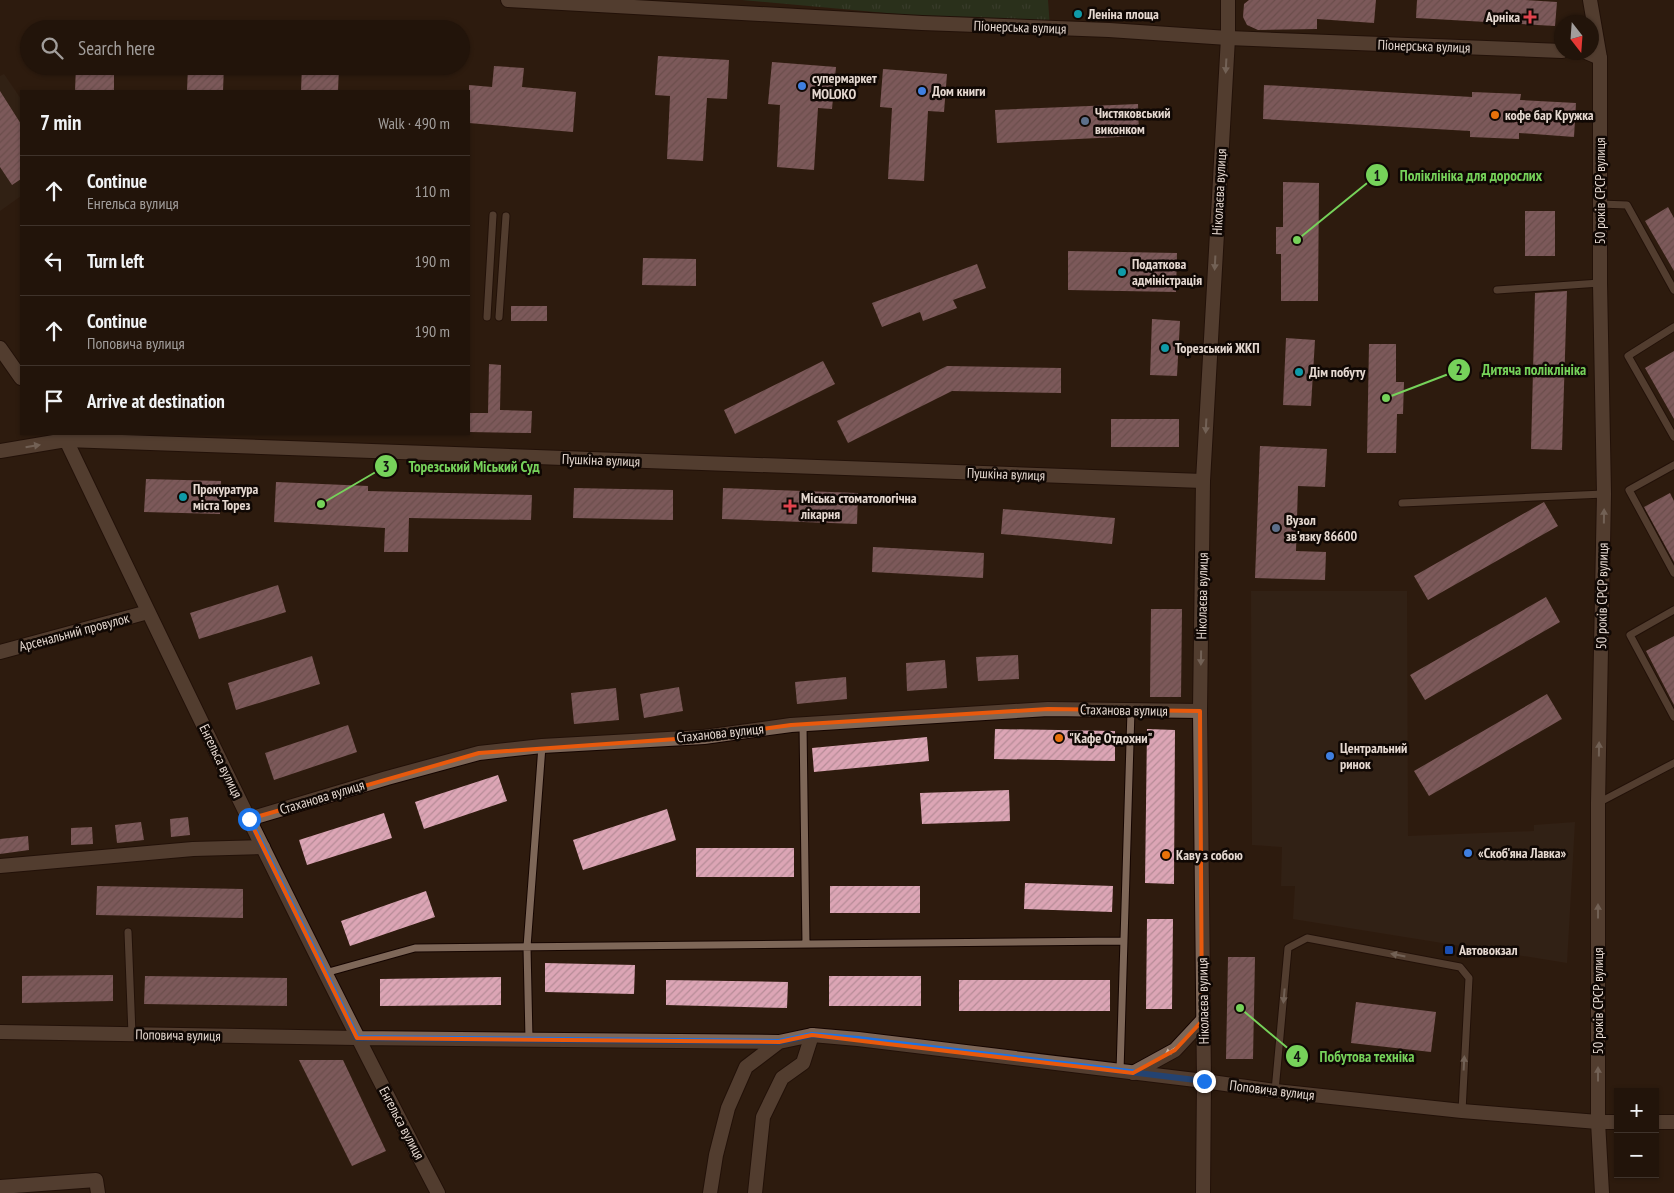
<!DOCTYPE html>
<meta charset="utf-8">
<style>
:root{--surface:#22140a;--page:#2a1d13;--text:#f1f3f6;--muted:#a29e9c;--line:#3f332b}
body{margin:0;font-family:"PT Sans Narrow",sans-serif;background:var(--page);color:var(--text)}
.controls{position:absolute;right:15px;bottom:15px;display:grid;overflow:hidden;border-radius:0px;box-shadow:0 1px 4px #0004}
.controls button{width:45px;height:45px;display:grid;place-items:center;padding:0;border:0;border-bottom:1px solid var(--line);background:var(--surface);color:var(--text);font:25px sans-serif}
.compass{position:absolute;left:1554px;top:15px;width:45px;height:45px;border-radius:50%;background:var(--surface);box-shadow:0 1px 4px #0004;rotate:163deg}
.stop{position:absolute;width:15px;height:15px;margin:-11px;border:4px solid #1a73e8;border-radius:50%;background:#fff}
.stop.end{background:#1a73e8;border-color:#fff;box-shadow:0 1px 5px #0008}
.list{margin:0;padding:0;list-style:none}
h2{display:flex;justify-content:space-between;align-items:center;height:65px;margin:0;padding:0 20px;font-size:21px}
h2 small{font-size:16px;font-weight:400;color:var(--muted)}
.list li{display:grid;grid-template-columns:32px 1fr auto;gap:15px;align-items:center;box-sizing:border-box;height:70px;padding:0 20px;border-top:1px solid var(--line)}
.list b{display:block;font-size:19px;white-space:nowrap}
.list p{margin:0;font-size:16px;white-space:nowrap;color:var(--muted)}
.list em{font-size:16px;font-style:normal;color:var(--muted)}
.icon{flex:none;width:28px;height:28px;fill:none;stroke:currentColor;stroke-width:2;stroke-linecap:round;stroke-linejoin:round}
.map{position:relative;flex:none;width:1674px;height:1193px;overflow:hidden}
.search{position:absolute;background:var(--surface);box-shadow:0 1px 4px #0004;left:20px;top:20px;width:450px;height:55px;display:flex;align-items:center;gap:12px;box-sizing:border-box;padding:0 18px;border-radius:28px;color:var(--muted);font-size:19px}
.panel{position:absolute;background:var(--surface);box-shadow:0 1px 4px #0004;left:20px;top:90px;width:450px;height:345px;border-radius:0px}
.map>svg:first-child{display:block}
.commercial{fill:#37281d}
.education{fill:#36281c}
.grass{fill:url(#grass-tufts)}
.building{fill:url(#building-hatch)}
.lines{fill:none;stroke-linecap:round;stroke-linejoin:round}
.service-casing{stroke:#150500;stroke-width:9}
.minor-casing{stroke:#150500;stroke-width:16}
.tertiary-casing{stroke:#150500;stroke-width:16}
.service{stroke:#7e6758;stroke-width:7}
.minor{stroke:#7e6758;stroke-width:14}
.tertiary{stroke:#7e6758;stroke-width:14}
.oneway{fill:#c6b6ac}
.route{stroke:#1a73e8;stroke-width:6}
.marked{fill:none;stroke:#e8590c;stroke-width:4;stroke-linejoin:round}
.culture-dot{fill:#0f9aa8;stroke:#100804;stroke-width:2}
.health-dot{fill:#e0444e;stroke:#100804;stroke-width:2}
.shop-dot{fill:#3f7fe0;stroke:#100804;stroke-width:2}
.food-dot{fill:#e8710a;stroke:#100804;stroke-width:2}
.service-dot{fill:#5c6f8a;stroke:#100804;stroke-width:2}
.transit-dot{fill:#1a4fb4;stroke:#100804;stroke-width:2}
.labels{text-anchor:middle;stroke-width:5;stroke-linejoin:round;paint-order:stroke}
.poi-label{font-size:14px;font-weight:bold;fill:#e5d8d0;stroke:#100804;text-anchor:start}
.street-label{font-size:14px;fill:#e5d8d0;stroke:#100804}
.leader{fill:none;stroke:#76d25a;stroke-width:2}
.callout-dot{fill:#76d25a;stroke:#100804;stroke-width:2}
.mark-label{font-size:15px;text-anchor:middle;font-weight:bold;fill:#111}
.callout-label{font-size:15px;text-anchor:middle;font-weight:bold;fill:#76d25a;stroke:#100804;stroke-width:5;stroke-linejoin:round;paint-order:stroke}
</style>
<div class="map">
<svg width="1674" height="1193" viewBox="0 0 1674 1193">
<defs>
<pattern id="grass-tufts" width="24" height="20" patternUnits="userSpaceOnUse" patternTransform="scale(1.25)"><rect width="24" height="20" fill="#26492c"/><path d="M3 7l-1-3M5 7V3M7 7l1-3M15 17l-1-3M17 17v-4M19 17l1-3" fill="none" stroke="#45624a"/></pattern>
<pattern id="building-hatch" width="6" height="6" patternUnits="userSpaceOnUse" patternTransform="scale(1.25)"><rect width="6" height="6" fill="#dca5b5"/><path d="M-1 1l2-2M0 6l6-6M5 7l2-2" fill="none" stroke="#b68c97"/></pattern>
</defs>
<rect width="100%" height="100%" fill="#2e1b0e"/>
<path class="commercial" d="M1251,591H1407L1408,836L1534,831V825L1575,822L1567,963L1293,919L1295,886H1281L1282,847L1252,845Z"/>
<path class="education" d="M4,74L21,99V196L0,211V76Z"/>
<path class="grass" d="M742,0H1048L1050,28Z"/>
<path class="building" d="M1249,0H1376L1374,23L1317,19V29L1258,30L1247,25L1243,17L1244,4Z
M1417,0H1525L1557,2L1555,26L1416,18Z
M658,56L729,60L727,99L707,98L703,161L667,159L670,96L655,95Z
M772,62L836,67L832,109L818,108L814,170L777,167L780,105L768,104Z
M76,66H114V91H75Z
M188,66H224L223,91H187Z
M302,66H339L338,91H301Z
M494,66L524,68L522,87L576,92L573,132L469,123V85L492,87Z
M883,69L947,74L944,112L928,111L924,181L888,179L892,108L880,107Z
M1264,85L1472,97V92L1521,94L1520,100L1576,103L1574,137L1519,133V139L1470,137V131L1263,119Z
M0,91L21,124V179L12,185L0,167Z
M1138,104L1139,136L997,143L995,110Z
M1283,182L1319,183L1318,301H1281V254H1276V227H1283Z
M1668,207L1674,218V271L1645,221Z
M1525,211H1555V256H1525Z
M1068,251L1177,253L1176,292L1068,290Z
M643,258L696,259V286L642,285Z
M977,264L986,288L953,300L957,308L923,321L920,312L882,327L872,303Z
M1567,291L1562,450L1531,449L1535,293Z
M511,306H547V321H511Z
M1152,319L1180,321L1177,376L1150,375Z
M1286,338L1315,340L1311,406L1283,405Z
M1369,344H1396V382H1404L1403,414H1397L1396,453H1367Z
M1674,351V419L1645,368Z
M823,361L835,384L735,434L724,410Z
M489,364L501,365L500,410L532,411L531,433L469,432V413H488Z
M947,366L1061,368V393L952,391L848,443L837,421Z
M1111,419H1179V447H1111Z
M1260,446L1327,449L1325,487L1298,486L1296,551L1326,552L1325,580L1255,578Z
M146,479L221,481L220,514L144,512Z
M276,482L368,486V491L532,495L531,520L409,518L408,552H384L385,528L274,522Z
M574,488L673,490V520L573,518Z
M723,488L858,493L857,524L722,519Z
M1670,493L1674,501V562L1644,507Z
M1544,502L1558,526L1428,600L1414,576Z
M1003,509L1115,518L1112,544L1001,534Z
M873,547L984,553L983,578L872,572Z
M278,585L286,612L199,639L190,613Z
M1546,597L1560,622L1425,700L1410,675Z
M1151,609H1182L1181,697H1150Z
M1674,636V705L1646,651Z
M1018,655L1019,679L978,681L976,657Z
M312,656L320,684L236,710L228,683Z
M945,660L947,688L907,691L906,663Z
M846,677L847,699L797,704L795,682Z
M679,687L683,711L644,718L640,694Z
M616,688L619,720L574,724L571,693Z
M1547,694L1562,719L1429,796L1414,771Z
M348,725L357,752L274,780L265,753Z
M995,729L1115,731V761L994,759Z
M1147,729L1175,730L1174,884L1145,883Z
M927,737L929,761L814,772L812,748Z
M498,775L507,801L424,829L415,802Z
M1009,790L1010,821L922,824L920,793Z
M667,809L676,840L583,870L573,840Z
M384,813L392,838L307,865L299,840Z
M188,817L190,835L171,837L170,819Z
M141,822L144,840L117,843L115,825Z
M92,827L93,844L71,845V828Z
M28,836L29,850L0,854V839Z
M696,848H794V877H696Z
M1025,883L1113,886L1112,912L1024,909Z
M97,886L243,889V918L96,915Z
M830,886H920V913H830Z
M426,891L435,917L350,946L341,921Z
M1147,919H1173L1172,1009H1146Z
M1228,957H1255L1253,1059H1226Z
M545,963L635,965L634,994L545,992Z
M113,975V1001L22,1003V976Z
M145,976L287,978V1006L144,1004Z
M829,976H921V1006H829Z
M501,977V1005L380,1006V979Z
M666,980L788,982L787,1008L666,1005Z
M959,980H1110V1011H959Z
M1356,1002L1436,1012L1431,1052L1351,1043Z
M299,1060H343L386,1151L352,1166Z"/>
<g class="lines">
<g class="service-casing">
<path id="service" d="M1600,204L1627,205L1674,290
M1497,290L1600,283
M487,317L493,215
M499,317L506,216
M1674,327L1628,356L1674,437
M1674,465L1629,490L1674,573
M1402,503L1604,494
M1674,610L1630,635L1674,717
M803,725L806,944
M1598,803L1674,763
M128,932L132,1034
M325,973L415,948L1124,941
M529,1039L527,947L542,746
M1120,1071L1131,710
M1275,1091L1288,948L1307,938L1460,967L1469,978L1462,1111"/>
</g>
<g class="minor-casing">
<path id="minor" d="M508,0L922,23L1109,30L1228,38L1562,51
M1586,52L1600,58
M66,440L1203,481
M0,652L148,612
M249,819L387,778L479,753L542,746L704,737L791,725L1048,709L1200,711
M0,866L193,849L263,847
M0,1032L357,1038
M1133,1073L1175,1050L1202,1021
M1655,1122H1674
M0,1187L96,1180L98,1193
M755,1193L763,1117L782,1078L803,1063L812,1035
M1203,1193L1204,1081
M1602,1193L1598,1122H1618"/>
</g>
<g class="tertiary-casing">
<path id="tertiary" d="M0,348L21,378
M61,434L66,440C187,693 308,945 438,1193
M0,451L66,440
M357,1038L779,1042L812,1035L858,1039L1204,1081L1275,1091L1462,1111L1598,1122V803L1604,494L1600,283V58L1590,0
M1204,1081L1200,711L1203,481L1228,38V0
M710,1193L716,1155L728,1108L746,1067L779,1042"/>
</g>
<use href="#service" class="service"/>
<use href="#minor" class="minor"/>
<use href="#tertiary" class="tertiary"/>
</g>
<defs><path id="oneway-solid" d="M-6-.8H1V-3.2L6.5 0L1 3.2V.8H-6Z" transform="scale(1.25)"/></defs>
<g class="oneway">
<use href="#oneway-solid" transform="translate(1226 66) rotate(93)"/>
<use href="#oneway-solid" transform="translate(1215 263) rotate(93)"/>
<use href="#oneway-solid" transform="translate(1206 426) rotate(93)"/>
<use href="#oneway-solid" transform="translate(33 446) rotate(-9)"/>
<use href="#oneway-solid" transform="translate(1604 516) rotate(-89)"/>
<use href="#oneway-solid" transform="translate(1201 658) rotate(91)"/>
<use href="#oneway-solid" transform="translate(1599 749) rotate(-89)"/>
<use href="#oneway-solid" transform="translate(1598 911) rotate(-90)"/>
<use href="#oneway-solid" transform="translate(1398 955) rotate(-169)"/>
<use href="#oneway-solid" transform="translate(1284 996) rotate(95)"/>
<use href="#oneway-solid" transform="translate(1171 1051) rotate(147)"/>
<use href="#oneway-solid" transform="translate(1464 1063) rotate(-87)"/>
<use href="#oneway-solid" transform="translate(1598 1074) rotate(-90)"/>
</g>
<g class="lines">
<path class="route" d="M249,819L357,1038L779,1042L812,1035L858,1039L1204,1081"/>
</g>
<path d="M0 0H1674V1193H0ZM1048,709L1200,711L1202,1021L1175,1050L1133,1073L812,1035L779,1042L357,1038L249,819L479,753L704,737L791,725Z" fill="#2e1b0e" fill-opacity=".55" fill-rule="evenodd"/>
<path class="marked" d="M1048,709L1200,711L1202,1021L1175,1050L1133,1073L812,1035L779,1042L357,1038L249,819L479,753L704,737L791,725Z"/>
<g class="culture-dot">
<circle cx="1078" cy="14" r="5"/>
<circle cx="1122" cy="272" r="5"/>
<circle cx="1165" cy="348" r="5"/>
<circle cx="1299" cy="372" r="5"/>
<circle cx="183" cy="497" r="5"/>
</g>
<g class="health-dot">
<path d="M1527.5 9.5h5v5h5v5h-5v5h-5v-5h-5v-5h5z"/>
<path d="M787.5 498.5h5v5h5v5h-5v5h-5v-5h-5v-5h5z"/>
</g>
<g class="shop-dot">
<circle cx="802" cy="86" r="5"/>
<circle cx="922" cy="91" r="5"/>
<circle cx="1330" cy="756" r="5"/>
<circle cx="1468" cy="853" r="5"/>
</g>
<g class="food-dot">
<circle cx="1495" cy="115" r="5"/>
<circle cx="1059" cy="738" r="5"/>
<circle cx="1166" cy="855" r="5"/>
</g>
<g class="service-dot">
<circle cx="1085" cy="121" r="5"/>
<circle cx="1276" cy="528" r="5"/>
</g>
<rect class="transit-dot" x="1444" y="945" width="10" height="10" rx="2.5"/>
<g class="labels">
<g class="poi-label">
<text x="1088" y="19">Леніна площа</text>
<text x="1520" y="22" text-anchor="end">Арніка</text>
<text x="812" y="83">супермаркет<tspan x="812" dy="16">MOLOKO</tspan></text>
<text x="932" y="96">Дом книги</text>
<text x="1095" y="118">Чистяковський<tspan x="1095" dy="16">виконком</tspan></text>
<text x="1505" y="120">кофе бар Кружка</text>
<text x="1132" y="269">Податкова<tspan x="1132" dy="16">адміністрація</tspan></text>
<text x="1175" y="353">Торезський ЖКП</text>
<text x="1309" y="377">Дім побуту</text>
<text x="193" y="494">Прокуратура<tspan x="193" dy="16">міста Торез</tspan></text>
<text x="801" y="503">Міська стоматологічна<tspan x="801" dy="16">лікарня</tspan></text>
<text x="1286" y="525">Вузол<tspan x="1286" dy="16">зв'язку 86600</tspan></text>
<text x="1069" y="743">"Кафе Отдохни"</text>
<text x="1340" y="753">Центральний<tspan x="1340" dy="16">ринок</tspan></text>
<text x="1478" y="858">«Скоб'яна Лавка»</text>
<text x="1176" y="860">Каву з собою</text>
<text x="1459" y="955">Автовокзал</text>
</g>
<g class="street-label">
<text transform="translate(1020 27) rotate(2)" y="5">Піонерська вулиця</text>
<text transform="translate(1424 46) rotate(2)" y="5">Піонерська вулиця</text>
<text transform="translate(1600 191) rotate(-90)" y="5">50 років СРСР вулиця</text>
<text transform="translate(1219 192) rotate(-87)" y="5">Ніколаєва вулиця</text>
<text transform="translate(601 460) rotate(2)" y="5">Пушкіна вулиця</text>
<text transform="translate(1006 474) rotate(2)" y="5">Пушкіна вулиця</text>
<text transform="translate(1202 596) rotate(-89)" y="5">Ніколаєва вулиця</text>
<text transform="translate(1602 596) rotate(-89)" y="5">50 років СРСР вулиця</text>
<text transform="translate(74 632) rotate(-15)" y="5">Арсенальний провулок</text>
<text transform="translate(1124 710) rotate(1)" y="5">Стаханова вулиця</text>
<text transform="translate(720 733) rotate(-6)" y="5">Стаханова вулиця</text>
<text transform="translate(221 761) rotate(64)" y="5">Енгельса вулиця</text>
<text transform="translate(322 797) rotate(-17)" y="5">Стаханова вулиця</text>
<text transform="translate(1203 1001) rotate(-91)" y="5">Ніколаєва вулиця</text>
<text transform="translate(1598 1001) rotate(-90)" y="5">50 років СРСР вулиця</text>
<text transform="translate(178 1035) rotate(1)" y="5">Поповича вулиця</text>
<text transform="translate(1272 1090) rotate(7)" y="5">Поповича вулиця</text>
<text transform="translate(402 1123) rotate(62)" y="5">Енгельса вулиця</text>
</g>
</g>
<path class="leader" d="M1297 240L1377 175M1386 398L1459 370M321 504L386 466M1240 1008L1297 1056"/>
<g class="callout-dot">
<circle cx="1297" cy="240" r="5"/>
<circle cx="1386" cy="398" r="5"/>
<circle cx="321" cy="504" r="5"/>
<circle cx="1240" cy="1008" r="5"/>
<circle cx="1377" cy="175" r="12"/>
<circle cx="1459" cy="370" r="12"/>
<circle cx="386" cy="466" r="12"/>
<circle cx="1297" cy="1056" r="12"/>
</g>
<g class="mark-label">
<text x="1377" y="181">1</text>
<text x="1459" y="375">2</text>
<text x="386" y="472">3</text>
<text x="1297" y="1062">4</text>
</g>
<g class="callout-label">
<text x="1471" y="181">Поліклініка для дорослих</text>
<text x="1534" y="375">Дитяча поліклініка</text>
<text x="474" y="472">Торезський Міський Суд</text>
<text x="1367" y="1062">Побутова техніка</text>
</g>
</svg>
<div class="controls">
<button>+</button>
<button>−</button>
</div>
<svg class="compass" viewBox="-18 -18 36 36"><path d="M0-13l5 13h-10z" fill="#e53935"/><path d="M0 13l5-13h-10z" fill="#a29e9c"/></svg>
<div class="stop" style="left:249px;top:819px"></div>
<div class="stop end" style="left:1204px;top:1081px"></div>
<div class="search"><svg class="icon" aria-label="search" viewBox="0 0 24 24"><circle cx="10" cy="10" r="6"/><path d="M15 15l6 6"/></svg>Search here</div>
<section class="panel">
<h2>7 min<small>Walk · 490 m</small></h2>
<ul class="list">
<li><svg class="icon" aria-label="ahead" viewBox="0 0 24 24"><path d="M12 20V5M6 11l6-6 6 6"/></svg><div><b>Continue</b><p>Енгельса вулиця</p></div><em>110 m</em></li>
<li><svg class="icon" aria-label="left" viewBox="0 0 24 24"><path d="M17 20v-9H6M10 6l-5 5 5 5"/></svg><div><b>Turn left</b></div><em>190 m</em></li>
<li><svg class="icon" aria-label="ahead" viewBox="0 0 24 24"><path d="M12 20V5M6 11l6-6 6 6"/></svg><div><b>Continue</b><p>Поповича вулиця</p></div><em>190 m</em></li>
<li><svg class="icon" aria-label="arrive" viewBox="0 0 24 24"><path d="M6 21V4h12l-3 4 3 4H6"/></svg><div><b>Arrive at destination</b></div></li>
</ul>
</section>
</div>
